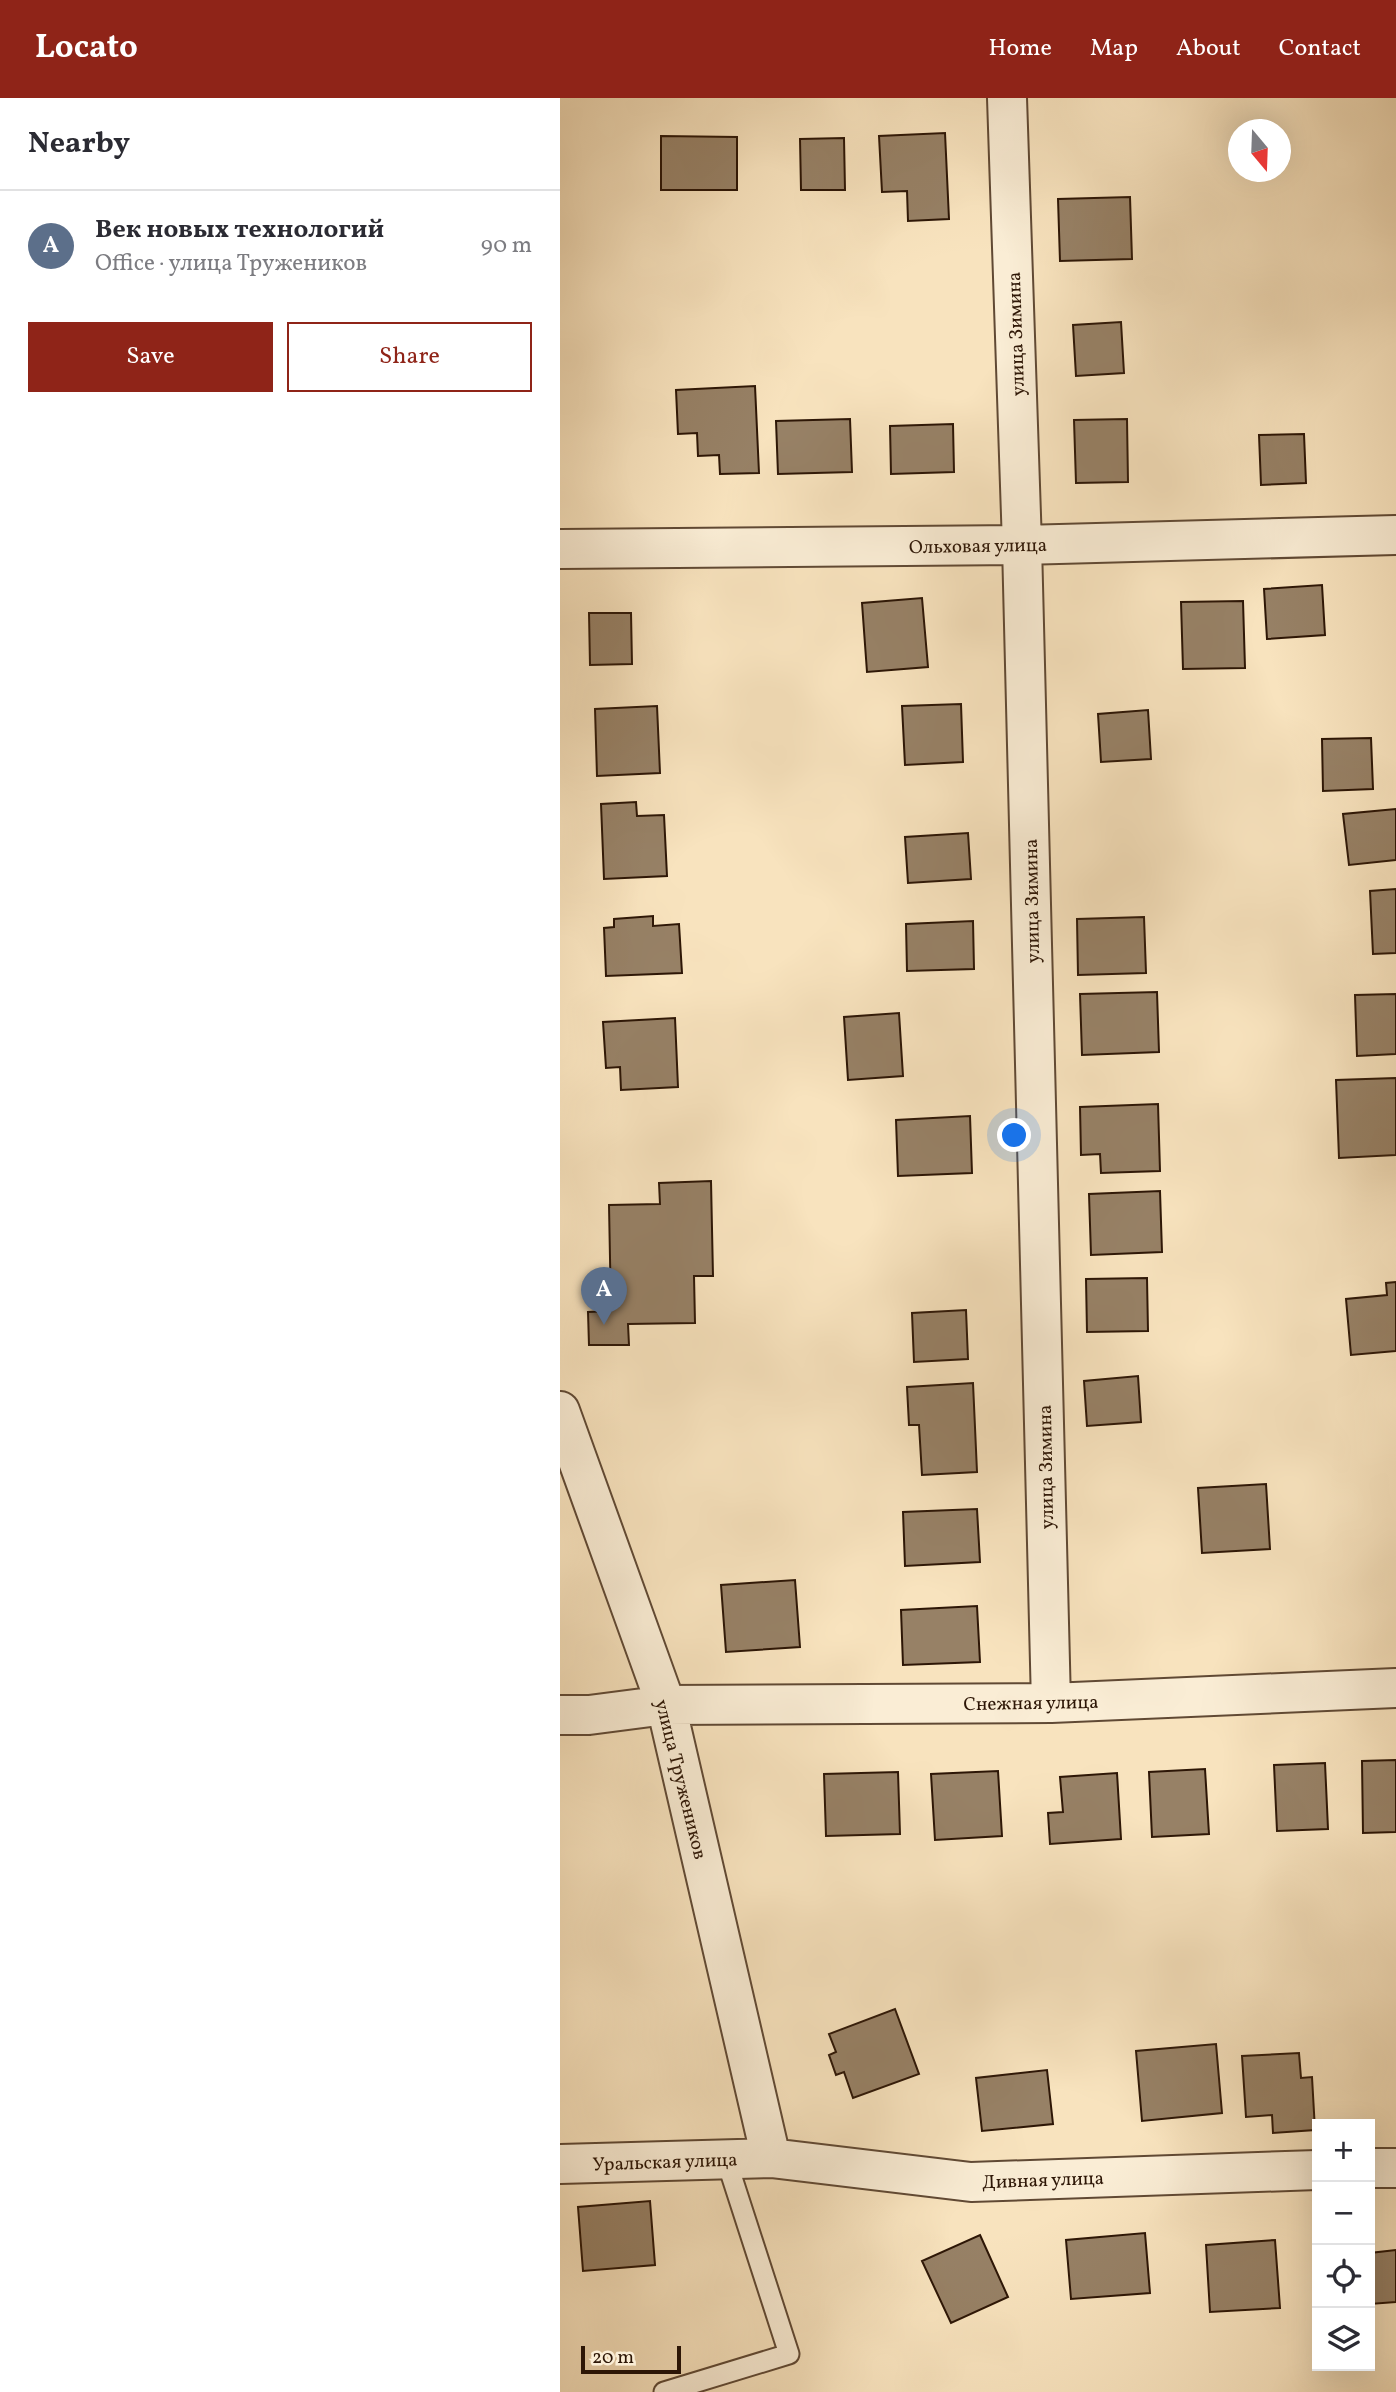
<!DOCTYPE html>
<meta charset="utf-8">
<style>
:root{--surface:#fff;--page:#f2f2f3;--text:#2b2b33;--muted:#7c7c81;--line:#e1e1e2;--accent:#8f2418}
body{margin:0;font-family:Vollkorn,serif;background:var(--page);color:var(--text)}
.controls{position:absolute;right:21px;bottom:21px;display:grid;overflow:hidden;border-radius:0px;box-shadow:0 7px 28px #0002}
.controls button{width:63px;height:63px;display:grid;place-items:center;padding:0;border:0;border-bottom:2px solid var(--line);background:var(--surface);color:var(--text);font:35px sans-serif}
.compass{position:absolute;left:668px;top:21px;width:63px;height:63px;border-radius:50%;background:var(--surface);box-shadow:0 7px 28px #0002;rotate:161deg}
.scale{position:absolute;left:21px;bottom:18px;width:100px;box-sizing:border-box;padding-left:7px;border:4px solid #2d1606;border-top:0;font-size:19px;line-height:24px;white-space:nowrap;color:#2d1606;-webkit-text-stroke:5px #faedd5;paint-order:stroke}
.you{position:absolute;left:455px;top:1038px;width:24px;height:24px;margin:-18px;border:5px solid #fff;border-radius:50%;background:#1a73e8;box-shadow:0 0 0 10px #1a73e833}
.badge{display:grid;place-items:center;width:46px;height:46px;border-radius:50%;background:var(--accent);color:#fff;font-size:23px;font-weight:700}
.pin{position:absolute;translate:-50% -58px;filter:drop-shadow(0 2px 4px #0008)}
.pin::after{content:'';position:absolute;top:37px;width:24px;height:21px;background:inherit;clip-path:polygon(0 0,100% 0,50% 100%)}
.list{margin:0;padding:0;list-style:none}
h2{display:flex;justify-content:space-between;align-items:center;height:91px;margin:0;padding:0 28px;font-size:30px}
h2 small{font-size:23px;font-weight:400;color:var(--muted)}
.list li{display:grid;grid-template-columns:46px 1fr auto;gap:21px;align-items:center;box-sizing:border-box;height:112px;padding:0 28px;border-top:2px solid var(--line)}
.list b{display:block;font-size:26px;white-space:nowrap}
.list p{margin:0;font-size:23px;white-space:nowrap;color:var(--muted)}
.list em{font-size:23px;font-style:normal;color:var(--muted)}
.actions{display:flex;gap:14px;padding:21px 28px}
.actions a{flex:1;padding:16px 0;border:2px solid var(--accent);border-radius:0px;text-align:center;font-size:24px;color:var(--accent)}
.actions .main{background:var(--accent);color:#fff}
.icon{flex:none;width:38px;height:38px;fill:none;stroke:currentColor;stroke-width:2;stroke-linecap:round;stroke-linejoin:round}
.map{position:relative;flex:none;width:836px;height:2294px;overflow:hidden}
header{display:flex;align-items:center;gap:42px;box-sizing:border-box;height:98px;padding:0 35px;background:var(--accent);color:#fff}
header strong{font-size:33px}
nav{display:flex;gap:38px;margin-inline-start:auto;font-size:24px}
main{display:flex}
aside{flex:1;background:var(--surface)}
.map>svg:first-child{display:block}
.building{fill:#978166;stroke:#2d1606;stroke-width:2}
.lines{fill:none;stroke-linecap:round;stroke-linejoin:round}
.service-casing{stroke:#604934;stroke-width:23}
.minor-casing{stroke:#604934;stroke-width:42}
.service{stroke:#faedd5;stroke-width:19}
.minor{stroke:#faedd5;stroke-width:38}
.labels{text-anchor:middle;stroke-width:5;stroke-linejoin:round;paint-order:stroke}
.street-label{font-size:19px;fill:#2d1606;stroke:#faedd5}
</style>
<header>
<strong>Locato</strong>
<nav><a>Home</a><a>Map</a><a>About</a><a>Contact</a></nav>
</header>
<main>
<aside>
<h2>Nearby<small></small></h2>
<ul class="list">
<li><span class="badge" style="background:#5c6f8a">A</span><div><b>Век новых технологий</b><p>Office · улица Тружеников</p></div><em>90 m</em></li>
</ul>
<div class="actions"><a class="main">Save</a><a>Share</a></div>
</aside>
<div class="map">
<svg width="836" height="2294" viewBox="0 0 836 2294">
<rect width="100%" height="100%" fill="#f8e3be"/>
<filter id="stains"><feTurbulence type="fractalNoise" baseFrequency=".00286" numOctaves="4"/><feColorMatrix values="0 0 0 0 .2 0 0 0 0 .09 0 0 0 0 .02 0 0 0 .5 -.17"/></filter>
<radialGradient id="worn" r=".72"><stop offset=".6" stop-color="#630" stop-opacity="0"/><stop offset="1" stop-color="#630" stop-opacity=".3"/></radialGradient>
<path class="building" d="M385,35L389,121L348,123L347,93L322,94L319,38Z
M101,38L177,39V92H101Z
M284,40L285,92H241L240,41Z
M570,99L572,161L500,163L498,101Z
M561,224L564,275L516,278L513,227Z
M195,288L199,375L160,376L159,357L138,358L137,335L118,336L116,292Z
M290,321L292,374L218,376L216,323Z
M567,321L568,384L516,385L514,322Z
M393,326L394,374L331,376L330,328Z
M744,336L746,385L701,387L699,337Z
M762,487L765,537L707,541L704,491Z
M362,500L368,569L307,574L302,505Z
M683,503L685,570L623,571L621,504Z
M29,515H71L72,566L30,567Z
M401,606L403,664L345,667L342,608Z
M97,608L100,675L37,678L35,611Z
M588,612L591,661L541,664L538,616Z
M811,640L813,691L763,693L762,641Z
M76,704L77,718L104,717L107,778L44,781L41,706Z
M836,711V762L789,767L783,716Z
M408,735L411,781L348,785L345,739Z
M836,791V855L813,856L810,793Z
M93,818V828L119,826L122,875L46,878L44,830L54,829V821Z
M584,819L586,875L518,877L517,821Z
M413,823L414,871L347,873L346,826Z
M597,894L599,954L522,957L520,896Z
M836,896V956L797,958L795,897Z
M339,915L343,978L288,982L284,919Z
M115,920L118,989L61,992L60,969L46,970L43,924Z
M836,980V1057L779,1060L776,982Z
M598,1006L600,1073L541,1075L540,1056L521,1057L520,1009Z
M410,1018L412,1075L338,1078L336,1022Z
M151,1083L153,1178H134L135,1225L68,1226L69,1247H29L28,1214L51,1213L49,1107L100,1106L99,1085Z
M600,1093L602,1154L531,1157L529,1096Z
M587,1180L588,1233L527,1234L526,1181Z
M836,1184V1253L791,1257L786,1201L827,1197L826,1185Z
M406,1212L408,1261L354,1264L352,1215Z
M578,1278L581,1324L527,1328L524,1283Z
M413,1285L417,1374L362,1377L359,1327H349L347,1289Z
M706,1386L710,1451L642,1455L638,1390Z
M417,1411L420,1464L345,1468L343,1414Z
M235,1482L240,1549L166,1554L161,1487Z
M417,1508L420,1564L343,1567L341,1512Z
M836,1662V1734L803,1735L802,1663Z
M765,1665L768,1731L717,1733L714,1667Z
M645,1671L649,1736L592,1739L589,1674Z
M438,1673L442,1738L375,1742L371,1676Z
M338,1674L340,1736L266,1738L264,1676Z
M557,1675L561,1741L490,1746L488,1715L503,1714L500,1679Z
M335,1911L359,1976L293,2000L284,1974L276,1977L269,1957L276,1954L269,1936Z
M656,1946L662,2015L582,2023L576,1953Z
M739,1955L741,1980L752,1979L755,2032L713,2035L712,2017L686,2019L682,1958Z
M487,1972L493,2026L422,2033L416,1980Z
M90,2103L95,2167L23,2173L18,2109Z
M585,2135L590,2195L511,2201L506,2142Z
M420,2137L448,2199L391,2225L362,2163Z
M715,2142L720,2210L650,2214L646,2147Z
M836,2152V2204L810,2206V2155Z"/>
<g class="lines">
<g class="service-casing">
<path id="service" d="M104,2294L229,2256L166,2061"/>
</g>
<g class="minor-casing">
<path id="minor" d="M447,0L462,447L491,1605
M0,451L462,447L836,437
M0,1313L106,1607L211,2060
M0,1617H29L106,1607L491,1605L836,1590
M0,2066L211,2060L411,2084L757,2072
M810,2070H836"/>
</g>
<use href="#service" class="service"/>
<use href="#minor" class="minor"/>
</g>
<g class="labels">
<g class="street-label">
<text transform="translate(455 236) rotate(-92)" y="7">улица Зимина</text>
<text transform="translate(418 447) rotate(-1)" y="7">Ольховая улица</text>
<text transform="translate(471 803) rotate(-91)" y="7">улица Зимина</text>
<text transform="translate(485 1369) rotate(-91)" y="7">улица Зимина</text>
<text transform="translate(471 1604) rotate(-1)" y="7">Снежная улица</text>
<text transform="translate(122 1681) rotate(76)" y="7">улица Тружеников</text>
<text transform="translate(105 2063) rotate(-2)" y="7">Уральская улица</text>
<text transform="translate(483 2081) rotate(-2)" y="7">Дивная улица</text>
</g>
</g>
<rect width="100%" height="100%" filter="url(#stains)"/>
<rect width="100%" height="100%" fill="url(#worn)"/>
</svg>
<div class="controls">
<button>+</button>
<button>−</button>
<button><svg class="icon" aria-label="locate" viewBox="0 0 24 24"><circle cx="12" cy="12" r="6"/><path d="M12 2v4M12 18v4M2 12h4M18 12h4"/></svg></button>
<button><svg class="icon" aria-label="layers" viewBox="0 0 24 24"><path d="M12 4l9 5-9 5-9-5zM3 14l9 5 9-5"/></svg></button>
</div>
<svg class="compass" viewBox="-18 -18 36 36"><path d="M0-13l5 13h-10z" fill="#e53935"/><path d="M0 13l5-13h-10z" fill="#7c7c81"/></svg>
<div class="scale">20 m</div>
<div class="you"></div>
<div class="pin badge" style="left:44px;top:1227px;background:#5c6f8a">A</div>
</div>
</main>
